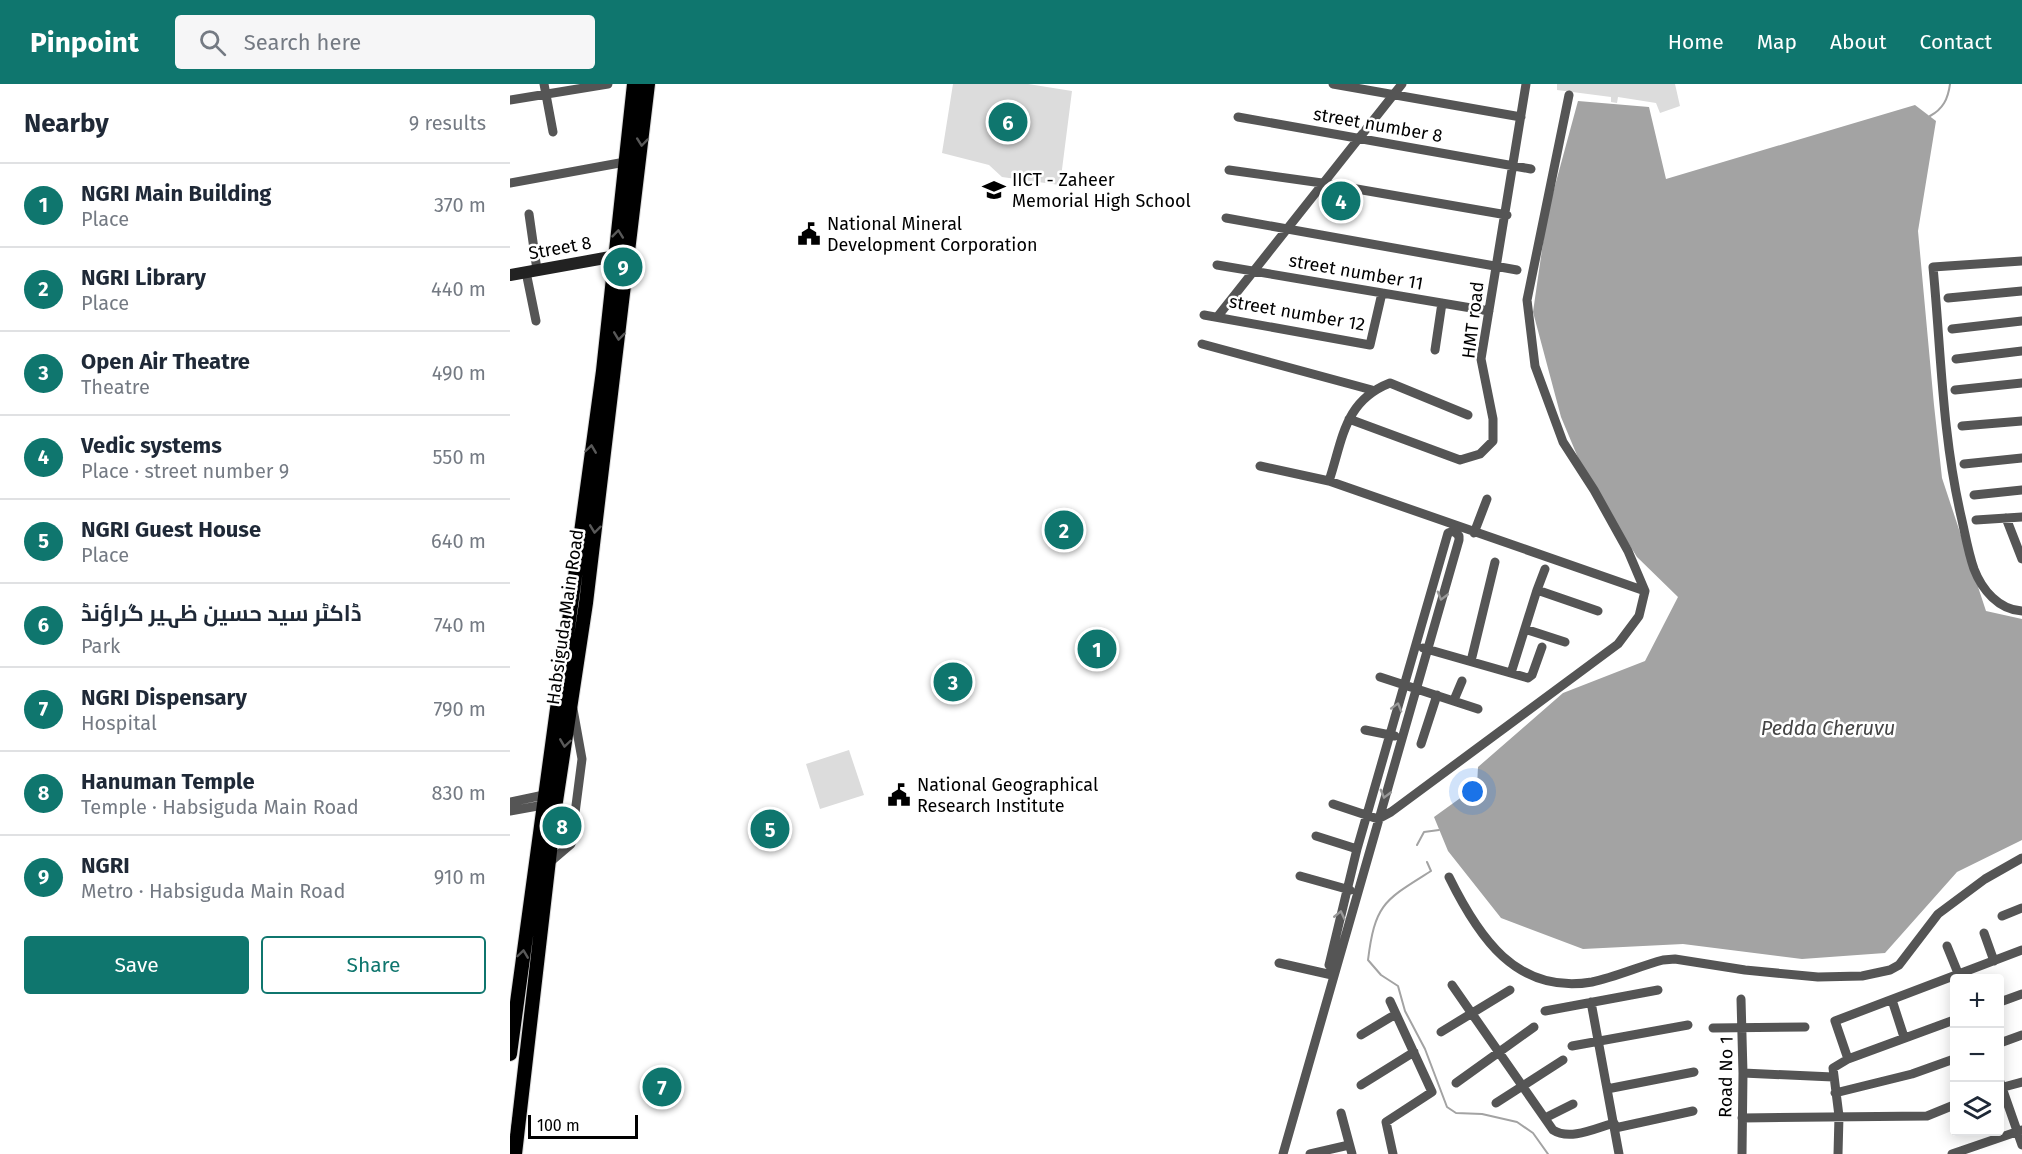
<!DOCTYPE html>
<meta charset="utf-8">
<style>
:root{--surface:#fff;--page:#f6f6f7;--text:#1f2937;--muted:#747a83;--line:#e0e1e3;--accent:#0f766e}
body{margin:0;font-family:"Fira Sans",Cairo,sans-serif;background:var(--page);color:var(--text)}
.controls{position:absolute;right:18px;bottom:18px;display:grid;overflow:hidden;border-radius:6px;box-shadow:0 3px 15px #0003}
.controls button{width:54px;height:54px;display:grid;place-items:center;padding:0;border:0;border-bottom:2px solid var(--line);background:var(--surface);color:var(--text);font:30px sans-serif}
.scale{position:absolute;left:18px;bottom:15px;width:110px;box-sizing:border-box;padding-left:6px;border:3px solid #000;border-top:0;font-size:16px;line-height:21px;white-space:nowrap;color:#000;-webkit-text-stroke:4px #fff;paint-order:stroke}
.you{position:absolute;left:963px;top:708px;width:21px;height:21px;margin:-15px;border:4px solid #fff;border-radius:50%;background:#1a73e8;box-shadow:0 0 0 9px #1a73e833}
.badge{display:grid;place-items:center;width:39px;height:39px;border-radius:50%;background:var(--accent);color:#fff;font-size:20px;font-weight:700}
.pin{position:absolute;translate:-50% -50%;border:3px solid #fff;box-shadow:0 2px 6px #0006}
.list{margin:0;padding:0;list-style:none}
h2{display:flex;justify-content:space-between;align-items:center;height:78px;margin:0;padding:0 24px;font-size:26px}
h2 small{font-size:20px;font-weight:400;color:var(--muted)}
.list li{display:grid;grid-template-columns:39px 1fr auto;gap:18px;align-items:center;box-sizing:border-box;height:84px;padding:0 24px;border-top:2px solid var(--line)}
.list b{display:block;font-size:22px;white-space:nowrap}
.list p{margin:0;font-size:20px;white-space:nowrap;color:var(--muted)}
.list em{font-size:20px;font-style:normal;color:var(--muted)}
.actions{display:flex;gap:12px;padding:18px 24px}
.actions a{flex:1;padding:14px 0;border:2px solid var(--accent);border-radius:6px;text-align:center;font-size:21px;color:var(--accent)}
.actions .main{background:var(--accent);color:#fff}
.icon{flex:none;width:33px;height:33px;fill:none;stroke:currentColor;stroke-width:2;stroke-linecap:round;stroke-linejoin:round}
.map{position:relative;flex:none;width:1512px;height:1070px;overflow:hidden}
header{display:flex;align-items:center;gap:36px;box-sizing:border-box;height:84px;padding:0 30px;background:var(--accent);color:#fff}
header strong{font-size:28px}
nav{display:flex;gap:33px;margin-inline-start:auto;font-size:21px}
.search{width:420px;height:54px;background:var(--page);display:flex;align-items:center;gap:15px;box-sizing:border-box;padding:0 21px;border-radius:6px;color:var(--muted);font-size:22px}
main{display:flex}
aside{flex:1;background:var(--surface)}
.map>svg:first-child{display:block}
.green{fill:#dcdcdc}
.water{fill:#a3a3a3}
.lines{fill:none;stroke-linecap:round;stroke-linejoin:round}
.stream{stroke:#a3a3a3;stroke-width:2}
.primary-casing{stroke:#dbdbdb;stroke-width:16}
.street{stroke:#555;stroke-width:9}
.secondary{stroke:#222;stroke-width:12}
.primary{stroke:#000;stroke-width:14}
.rail{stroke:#000;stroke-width:2;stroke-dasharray:9 3 1.5 3;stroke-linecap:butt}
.oneway{stroke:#595959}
.oneway2{stroke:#999}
.labels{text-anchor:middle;stroke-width:5;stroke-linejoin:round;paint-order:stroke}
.street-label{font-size:18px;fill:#000;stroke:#fff}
.poi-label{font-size:18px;fill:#000;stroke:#fff;text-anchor:start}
.water-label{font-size:20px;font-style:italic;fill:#444;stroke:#fff}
</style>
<header>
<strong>Pinpoint</strong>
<div class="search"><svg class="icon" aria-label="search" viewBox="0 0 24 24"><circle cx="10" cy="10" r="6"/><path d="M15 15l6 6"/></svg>Search here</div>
<nav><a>Home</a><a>Map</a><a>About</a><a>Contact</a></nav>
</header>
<main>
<aside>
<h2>Nearby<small>9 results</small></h2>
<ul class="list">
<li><span class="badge">1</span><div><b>NGRI Main Building</b><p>Place</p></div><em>370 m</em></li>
<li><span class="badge">2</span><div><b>NGRI Library</b><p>Place</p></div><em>440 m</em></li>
<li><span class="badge">3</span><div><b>Open Air Theatre</b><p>Theatre</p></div><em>490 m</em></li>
<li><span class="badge">4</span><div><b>Vedic systems</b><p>Place · street number 9</p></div><em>550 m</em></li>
<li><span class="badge">5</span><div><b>NGRI Guest House</b><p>Place</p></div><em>640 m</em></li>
<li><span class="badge">6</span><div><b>ڈاکٹر سید حسین ظہیر گراؤنڈ</b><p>Park</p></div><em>740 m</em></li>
<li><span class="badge">7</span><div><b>NGRI Dispensary</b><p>Hospital</p></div><em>790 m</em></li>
<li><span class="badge">8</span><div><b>Hanuman Temple</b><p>Temple · Habsiguda Main Road</p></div><em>830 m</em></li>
<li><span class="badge">9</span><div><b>NGRI</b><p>Metro · Habsiguda Main Road</p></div><em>910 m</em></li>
</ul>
<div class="actions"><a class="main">Save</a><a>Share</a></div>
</aside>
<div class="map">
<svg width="1512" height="1070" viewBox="0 0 1512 1070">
<rect width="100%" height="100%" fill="#fff"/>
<path class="green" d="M443,0H518L562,7L550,101L492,93L479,81L432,69Z
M1047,0H1165L1170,22L1150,29L1146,19L1108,13L1107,19L1101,18V13L1047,6Z
M339,666L354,711L310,725L296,680Z"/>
<path class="water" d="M1068,17L1139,23L1156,95L1405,21L1426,37L1408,147L1424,321L1432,394L1476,527L1512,535V756L1447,788L1375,869L1292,875L1173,860L1073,865L991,834L938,767L924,733L967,702L968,683L1053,609L1135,577L1168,513L1127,473L1074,388L1051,333L1023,228L1037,131Z"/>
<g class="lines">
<path class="stream" d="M1420,32C1433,25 1438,15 1440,0
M907,761L914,748L929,746
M917,778L921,787C875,816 865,819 858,876L871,891L888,902L895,927L915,965L937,1023L946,1029L972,1030L1007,1038L1023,1049L1038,1070"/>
<g class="primary-casing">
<path id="primary" d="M0,970L93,287L124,0
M5,1070L45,724L76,519L138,0"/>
</g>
<path class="street" d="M34,0L43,48
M823,0L1011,33
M0,16L98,0
M728,33L1021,85
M719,86L812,99L997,131
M0,99L115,78
M19,130L27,186
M716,134L1007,186
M1512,177L1423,183C1431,266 1432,350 1451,432C1455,449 1458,468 1464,485C1472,506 1489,526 1512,527
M707,181L979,227
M16,188L26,237
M1438,214L1512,207
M694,231L860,261L872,209
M708,232L892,0
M1442,245L1512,237
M692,260L862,306
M925,266L932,219
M1446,275L1512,267
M1445,306L1512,299
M839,335L950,376L970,370L983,357V335L971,275L1016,0
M1452,342L1512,337
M1454,380L1512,374
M750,382L819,397L1135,507
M819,397C833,355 834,317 880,299L958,331
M1464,411L1512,406
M1496,434L1512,475
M1466,436L1512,433
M964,449L977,415
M1027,506L1035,485
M1015,545L1055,558
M913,564L1018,594L1022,591L1032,563
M961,577L985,478
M1001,589L1027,506L1088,527
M870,593L968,625
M944,616L952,597
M855,646L885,652
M911,660L927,611
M0,718L34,711
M823,720L868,735L881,728L1108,560L1129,532L1135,507L1118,467L1084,406L1053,358L1025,282L1017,216L1059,11
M0,727L33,721
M806,752L847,765
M40,778L61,760L72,675L63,625
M790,792L840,806
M939,793C968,852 1006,911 1082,898C1106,893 1130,882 1153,876L1165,875L1235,886L1308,893L1352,892L1380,886L1389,881L1428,830L1475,795L1512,774
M1492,832L1512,824
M1474,849L1484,877
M1437,862L1450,894
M769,879L822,891
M942,901L1043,1046C1060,1057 1086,1044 1104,1039
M1231,915L1233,989L1232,1070
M1382,916L1394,953
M880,917L922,1008L876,1038L883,1070
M1081,918L1109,1070
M1490,918L1512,910
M1035,927L1148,906
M1203,944L1295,943
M931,948L1000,906
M851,951L886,930
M1490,959L1512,951
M1062,962L1178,941
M1338,975L1444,936
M1233,989L1323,993
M1490,998L1512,1061
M946,999L1024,943
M851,1001L904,968
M1490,1004L1512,998
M1097,1005L1184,988
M1325,1009L1402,990L1444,975
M986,1019L1053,976
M831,1029L842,1070
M1035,1034L1063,1020
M1232,1034L1417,1032L1444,1021
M1105,1044L1183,1027
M773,1070L949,456V452L944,447L938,449L847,765L819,881L824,886
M800,1070L839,1061
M1328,1070L1329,1032L1323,984L1338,975L1325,937L1512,866
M1442,1070L1512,1046"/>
<path class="secondary" d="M0,191L106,172"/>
<use href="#primary" class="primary"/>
<path class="rail" d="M0,1063L49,677L107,256L137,0"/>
</g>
<defs><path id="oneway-chevron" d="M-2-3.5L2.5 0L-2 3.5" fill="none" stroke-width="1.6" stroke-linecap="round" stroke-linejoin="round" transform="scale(1.5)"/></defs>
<g class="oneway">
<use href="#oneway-chevron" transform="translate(132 58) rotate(96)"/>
<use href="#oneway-chevron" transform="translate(108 150) rotate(-84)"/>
<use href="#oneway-chevron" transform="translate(109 252) rotate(97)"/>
<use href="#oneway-chevron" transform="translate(81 365) rotate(-82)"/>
<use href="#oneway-chevron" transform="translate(85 445) rotate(97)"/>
<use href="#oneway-chevron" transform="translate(55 659) rotate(98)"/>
<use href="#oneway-chevron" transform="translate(13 870) rotate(-82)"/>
</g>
<g class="oneway2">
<use href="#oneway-chevron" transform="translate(932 512) rotate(106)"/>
<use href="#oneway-chevron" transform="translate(887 623) rotate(-74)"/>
<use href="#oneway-chevron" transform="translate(875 710) rotate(105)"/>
<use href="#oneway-chevron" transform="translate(830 831) rotate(-77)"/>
</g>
<defs>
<g id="school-bare" transform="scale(1.8)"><path d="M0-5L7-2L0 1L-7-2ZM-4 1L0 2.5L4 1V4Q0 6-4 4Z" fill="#000" stroke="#fff" stroke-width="2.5" paint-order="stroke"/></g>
<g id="civic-bare" transform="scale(1.8)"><path d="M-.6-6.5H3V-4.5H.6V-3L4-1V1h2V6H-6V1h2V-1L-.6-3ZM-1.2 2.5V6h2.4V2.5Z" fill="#000" stroke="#fff" stroke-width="2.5" paint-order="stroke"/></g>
</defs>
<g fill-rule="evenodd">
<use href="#school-bare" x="484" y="106"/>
<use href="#civic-bare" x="299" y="150"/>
<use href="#civic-bare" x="389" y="711"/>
</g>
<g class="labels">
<g class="street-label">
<text transform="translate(868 41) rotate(10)" y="6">street number 8</text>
<text transform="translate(50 164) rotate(-10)" y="6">Street 8</text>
<text transform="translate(846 188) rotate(10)" y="6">street number 11</text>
<text transform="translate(787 229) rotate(10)" y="6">street number 12</text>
<text transform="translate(963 236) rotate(-83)" y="6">HMT road</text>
<text transform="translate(55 533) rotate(-82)" y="6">Habsiguda Main Road</text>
<text transform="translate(1216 993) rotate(-89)" y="6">Road No 1</text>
</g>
<g class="poi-label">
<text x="502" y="102">IICT - Zaheer<tspan x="502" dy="21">Memorial High School</tspan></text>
<text x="317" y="146">National Mineral<tspan x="317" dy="21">Development Corporation</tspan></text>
<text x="407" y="707">National Geographical<tspan x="407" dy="21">Research Institute</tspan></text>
</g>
<g class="water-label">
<text x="1318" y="651">Pedda Cheruvu</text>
</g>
</g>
</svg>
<div class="controls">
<button>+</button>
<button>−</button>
<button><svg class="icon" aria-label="layers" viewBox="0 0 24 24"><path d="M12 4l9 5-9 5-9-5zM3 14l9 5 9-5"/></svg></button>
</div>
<div class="scale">100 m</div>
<div class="you"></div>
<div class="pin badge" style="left:587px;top:565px">1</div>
<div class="pin badge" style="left:554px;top:446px">2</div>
<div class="pin badge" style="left:443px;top:598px">3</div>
<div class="pin badge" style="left:831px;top:117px">4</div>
<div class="pin badge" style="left:260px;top:745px">5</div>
<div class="pin badge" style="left:498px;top:38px">6</div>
<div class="pin badge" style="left:152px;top:1003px">7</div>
<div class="pin badge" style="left:52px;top:742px">8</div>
<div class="pin badge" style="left:113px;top:183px">9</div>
</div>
</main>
